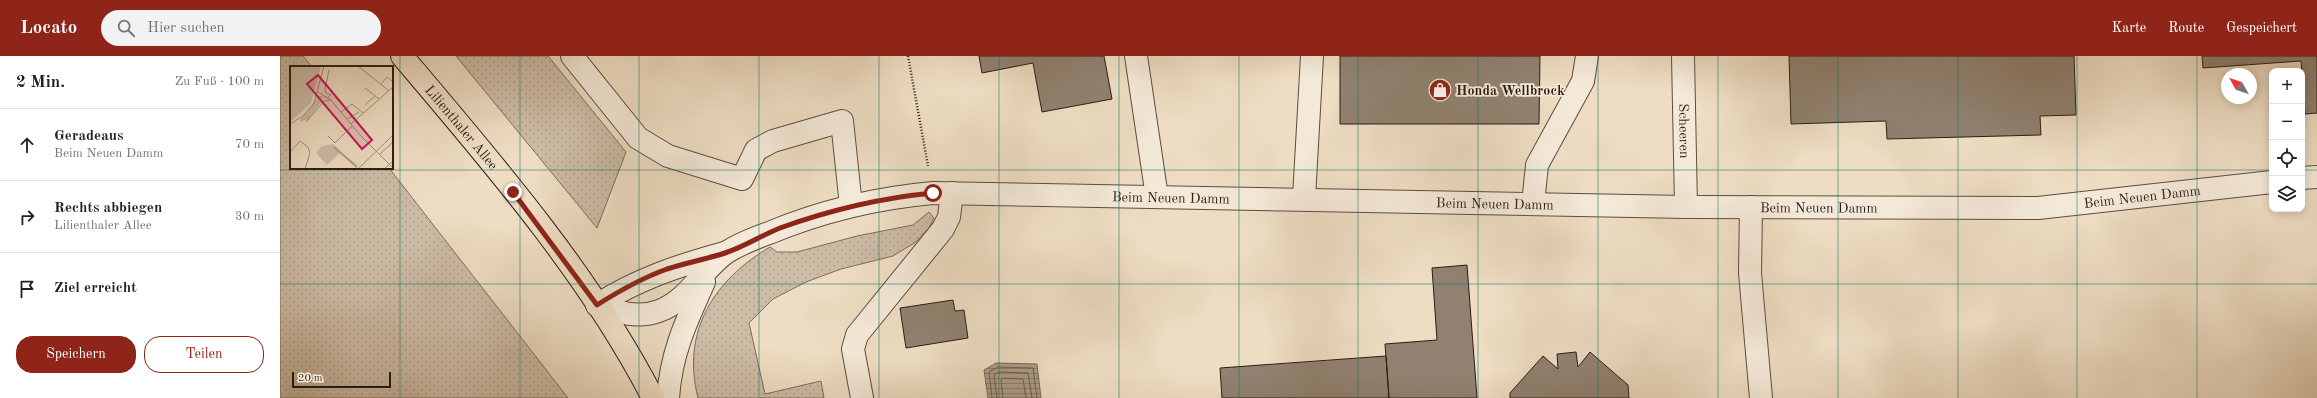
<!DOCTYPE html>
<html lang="de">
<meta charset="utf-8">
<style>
:root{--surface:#fff;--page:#f2f2f2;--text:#202124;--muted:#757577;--line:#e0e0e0;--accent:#8f2418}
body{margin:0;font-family:"Old Standard TT",serif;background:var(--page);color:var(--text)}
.controls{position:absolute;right:12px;top:12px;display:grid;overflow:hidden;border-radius:8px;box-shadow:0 2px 10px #0003}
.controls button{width:36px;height:36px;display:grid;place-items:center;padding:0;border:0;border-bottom:1px solid var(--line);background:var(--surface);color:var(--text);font:20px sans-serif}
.compass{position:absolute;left:1941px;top:12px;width:36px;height:36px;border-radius:50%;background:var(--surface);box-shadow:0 2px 10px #0003;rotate:310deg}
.scale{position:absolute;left:12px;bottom:10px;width:99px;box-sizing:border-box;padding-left:4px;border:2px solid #2b1d16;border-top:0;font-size:11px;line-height:14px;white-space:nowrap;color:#2b1d16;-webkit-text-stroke:3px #f4e9d8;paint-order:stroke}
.stop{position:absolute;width:12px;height:12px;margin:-9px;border:3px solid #8f2418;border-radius:50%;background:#fff}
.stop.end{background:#8f2418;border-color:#fff;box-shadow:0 1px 4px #0008}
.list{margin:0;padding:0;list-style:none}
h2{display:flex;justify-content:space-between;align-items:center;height:52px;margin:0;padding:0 16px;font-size:17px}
h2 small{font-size:13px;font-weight:400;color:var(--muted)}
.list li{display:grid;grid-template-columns:26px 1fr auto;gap:12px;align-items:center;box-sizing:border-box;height:72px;padding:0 16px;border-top:1px solid var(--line)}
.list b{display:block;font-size:15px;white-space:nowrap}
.list p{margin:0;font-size:13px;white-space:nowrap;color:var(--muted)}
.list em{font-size:13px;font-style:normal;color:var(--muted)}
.actions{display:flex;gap:8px;padding:12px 16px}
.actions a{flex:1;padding:9px 0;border:1px solid var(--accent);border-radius:16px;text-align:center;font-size:14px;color:var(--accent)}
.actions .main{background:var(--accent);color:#fff}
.icon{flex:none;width:22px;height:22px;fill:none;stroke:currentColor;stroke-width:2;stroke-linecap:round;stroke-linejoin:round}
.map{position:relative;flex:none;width:2037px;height:342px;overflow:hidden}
header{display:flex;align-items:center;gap:24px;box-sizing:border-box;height:56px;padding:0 20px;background:var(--accent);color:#fff}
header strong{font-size:19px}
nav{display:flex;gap:22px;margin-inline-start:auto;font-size:14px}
.search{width:280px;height:36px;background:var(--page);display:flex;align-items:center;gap:10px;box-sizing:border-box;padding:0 14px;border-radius:22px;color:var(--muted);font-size:15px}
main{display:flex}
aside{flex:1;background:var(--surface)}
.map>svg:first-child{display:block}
.grass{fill:url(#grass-dots);stroke:#7c6c5e}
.water{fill:url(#water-rules);stroke:#78695a}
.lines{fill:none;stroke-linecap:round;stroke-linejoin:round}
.shore{stroke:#6c5c4f;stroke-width:1}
.building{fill:#908170;stroke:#2b1d16}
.minor-casing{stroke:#5c4d41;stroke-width:24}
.major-casing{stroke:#2b1d16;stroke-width:24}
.path{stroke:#2b1d16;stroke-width:2.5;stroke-dasharray:1 2;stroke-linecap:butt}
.minor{stroke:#f4e9d8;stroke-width:22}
.major{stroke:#eeddc3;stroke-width:22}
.route{stroke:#8f2418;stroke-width:5}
.grid{fill:none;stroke:#0f766e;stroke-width:1;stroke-opacity:0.55}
.labels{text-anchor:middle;stroke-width:3.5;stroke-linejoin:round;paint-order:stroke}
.poi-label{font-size:14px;font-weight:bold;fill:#2b1d16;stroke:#f4e9d8;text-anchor:start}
.street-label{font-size:14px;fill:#2b1d16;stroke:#f4e9d8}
.inset-river{fill:none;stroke:#ac9c88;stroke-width:2}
.inset-road{fill:none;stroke:#a0907e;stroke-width:1}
.view{fill:#c2185b;fill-opacity:0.15;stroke:#c2185b;stroke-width:2}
.inset-edge{fill:none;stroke:#2b1d16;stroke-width:2}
</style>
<header>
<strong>Locato</strong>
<div class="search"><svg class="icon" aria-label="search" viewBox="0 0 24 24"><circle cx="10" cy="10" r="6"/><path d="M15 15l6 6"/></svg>Hier suchen</div>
<nav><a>Karte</a><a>Route</a><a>Gespeichert</a></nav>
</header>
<main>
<aside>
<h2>2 Min.<small>Zu Fuß · 100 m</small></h2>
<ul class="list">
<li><svg class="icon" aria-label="ahead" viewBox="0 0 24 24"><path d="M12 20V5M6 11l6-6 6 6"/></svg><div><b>Geradeaus</b><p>Beim Neuen Damm</p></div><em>70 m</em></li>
<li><svg class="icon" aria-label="right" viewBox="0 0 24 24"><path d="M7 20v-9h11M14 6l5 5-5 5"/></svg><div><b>Rechts abbiegen</b><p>Lilienthaler Allee</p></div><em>30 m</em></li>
<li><svg class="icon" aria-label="arrive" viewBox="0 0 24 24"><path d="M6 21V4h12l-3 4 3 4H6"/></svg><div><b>Ziel erreicht</b></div></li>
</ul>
<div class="actions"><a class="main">Speichern</a><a>Teilen</a></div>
</aside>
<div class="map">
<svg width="2037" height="342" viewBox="0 0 2037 342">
<defs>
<pattern id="grass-dots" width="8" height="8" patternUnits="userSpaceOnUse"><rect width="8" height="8" fill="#cdbca6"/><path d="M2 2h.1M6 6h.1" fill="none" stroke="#b0a18e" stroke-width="1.8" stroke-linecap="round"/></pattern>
<pattern id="water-rules" width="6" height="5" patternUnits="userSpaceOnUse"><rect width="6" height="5" fill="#ac9c88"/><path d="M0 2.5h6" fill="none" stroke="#8c7f6e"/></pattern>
</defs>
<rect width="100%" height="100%" fill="#eeddc3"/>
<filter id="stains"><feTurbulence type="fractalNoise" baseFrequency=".005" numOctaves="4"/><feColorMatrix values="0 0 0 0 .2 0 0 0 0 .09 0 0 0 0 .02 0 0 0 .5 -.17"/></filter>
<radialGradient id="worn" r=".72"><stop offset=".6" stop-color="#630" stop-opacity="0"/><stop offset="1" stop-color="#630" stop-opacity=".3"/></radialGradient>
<path class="grass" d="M0,0H23L32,11H11V112H109L288,342H0Z
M176,0H268L346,96L317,172Z
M649,156L654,162L649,172L636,186L613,200L561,213L526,226L493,243L469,267L485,338L541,325L544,342H418C401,275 434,224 490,191L497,196H517L577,180L633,169Z"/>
<path class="water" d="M716,307L757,308L761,342H708L704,314Z"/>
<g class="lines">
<path class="shore" d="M712,342L709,316L718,311L753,312L757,342
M717,342L714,319L719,316L748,317L752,342
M723,342L721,324L723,322L743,323L746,342"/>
</g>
<path class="building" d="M699,0H824L832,43L762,56L753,7L702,17Z
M1060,0H1260L1259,68H1060Z
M1509,0H1794L1796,59L1760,60L1761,79L1607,83L1606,65L1511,68Z
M1922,0H2037V57L2025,58L2021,5L1923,12Z
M1187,209L1197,342H1109L1105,288L1157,284L1152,212Z
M673,244L675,255L684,254L688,282L626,292L620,252Z
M1296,296L1298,311L1310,296L1348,329L1349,342H1230V337L1263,300L1278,313L1277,298Z
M1106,300L1109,342H942L940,312Z"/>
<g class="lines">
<g class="minor-casing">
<g id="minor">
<path d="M292,0L358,82L388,100L462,123L476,94L493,85L562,65L571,150"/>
<path d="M856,0L877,141"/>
<path id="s1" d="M1403,0L1406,151"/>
<path d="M2022,122L2037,121"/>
<path d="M1024,142L1032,0"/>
<path d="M1253,148L1257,109L1303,25L1307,0"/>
<path d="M1471,151L1470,217L1481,342"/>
<path id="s2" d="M317,249C337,256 357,263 379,255C409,244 422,213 447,196C460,188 475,182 489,177C542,155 596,142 653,137L1406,151L1758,152L1992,126"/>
<path d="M317,249C358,223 397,210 444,197"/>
<path d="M388,342C391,297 406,266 424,226"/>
<path d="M582,342L573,293L577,279L663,173L669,161L672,137"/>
</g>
</g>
<g class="major-casing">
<g id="major">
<path id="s3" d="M122,0C211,105 310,219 373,342"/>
</g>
</g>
<path class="path" d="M628,0L648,110"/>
<use href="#minor" class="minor"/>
<use href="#major" class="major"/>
</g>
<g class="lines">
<path class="route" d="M233,136L317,249C339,235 362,222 387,213C406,207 426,203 445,197C464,191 482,179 500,172C550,154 600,142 653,137"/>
</g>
<path class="grid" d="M120,0V342M240,0V342M359,0V342M479,0V342M599,0V342M719,0V342M839,0V342M959,0V342M1078,0V342M1198,0V342M1318,0V342M1438,0V342M1558,0V342M1678,0V342M1797,0V342M1917,0V342M0,114H1992M2022,114H2037M0,228H2037"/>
<defs>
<g id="shop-disc" transform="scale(1.15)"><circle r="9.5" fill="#8f2418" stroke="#f4e9d8"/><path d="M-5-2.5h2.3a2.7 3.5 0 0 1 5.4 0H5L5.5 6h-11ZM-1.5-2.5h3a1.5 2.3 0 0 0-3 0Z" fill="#fff"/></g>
</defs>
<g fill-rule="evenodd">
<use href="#shop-disc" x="1160" y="34"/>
</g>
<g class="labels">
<g class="poi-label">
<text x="1176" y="39">Honda Wellbrock</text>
</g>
<g class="street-label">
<text dy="5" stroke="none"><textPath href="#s3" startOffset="93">Lilienthaler Allee</textPath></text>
<text dy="5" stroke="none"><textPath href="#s1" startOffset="75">Scheeren</textPath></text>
<text dy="5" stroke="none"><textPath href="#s2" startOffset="1580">Beim Neuen Damm</textPath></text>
<text dy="5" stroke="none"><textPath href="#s2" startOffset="608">Beim Neuen Damm</textPath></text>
<text dy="5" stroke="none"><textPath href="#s2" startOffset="932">Beim Neuen Damm</textPath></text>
<text dy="5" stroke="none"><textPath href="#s2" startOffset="1256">Beim Neuen Damm</textPath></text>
</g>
</g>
<g transform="translate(10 10)">
<rect width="103" height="103" fill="#eeddc3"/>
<path d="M0,0H31L21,37L0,56ZM29,30H35L38,34L32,31V35L18,53L11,56L10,54ZM43,78L51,86L37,99L26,87L32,80Z" fill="#cdbca6"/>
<path class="inset-river" d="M44,81L67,101"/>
<path class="inset-road" d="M68,0L99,25M91,18L97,11L103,16M75,22L89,33M28,26L41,34L70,69L103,102M38,31L41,29L36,27L35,23L39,4M75,39L85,30M51,46L62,38L73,47M20,52L16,56L34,35L41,34M57,53L69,46M0,58L13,50L24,37L34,0M61,58L103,21M38,70L45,77L62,60M0,86L10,75L18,81L20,87L15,103M90,88L103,76M68,103L103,69M94,103L103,95"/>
<path class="view" d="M28,9L82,74L72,83L17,18Z"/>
<rect width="103" height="103" class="inset-edge"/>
</g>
<rect width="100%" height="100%" filter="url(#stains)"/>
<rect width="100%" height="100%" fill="url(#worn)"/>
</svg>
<div class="controls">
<button>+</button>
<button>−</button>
<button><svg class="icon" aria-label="locate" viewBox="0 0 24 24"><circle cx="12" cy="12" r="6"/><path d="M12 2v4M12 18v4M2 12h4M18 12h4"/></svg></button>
<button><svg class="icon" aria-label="layers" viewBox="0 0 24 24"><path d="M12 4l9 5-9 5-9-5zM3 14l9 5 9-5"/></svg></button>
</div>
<svg class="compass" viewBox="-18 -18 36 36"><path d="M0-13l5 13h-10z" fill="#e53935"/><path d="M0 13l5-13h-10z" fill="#757577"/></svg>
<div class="scale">20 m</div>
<div class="stop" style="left:653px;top:137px"></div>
<div class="stop end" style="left:233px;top:136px"></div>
</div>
</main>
